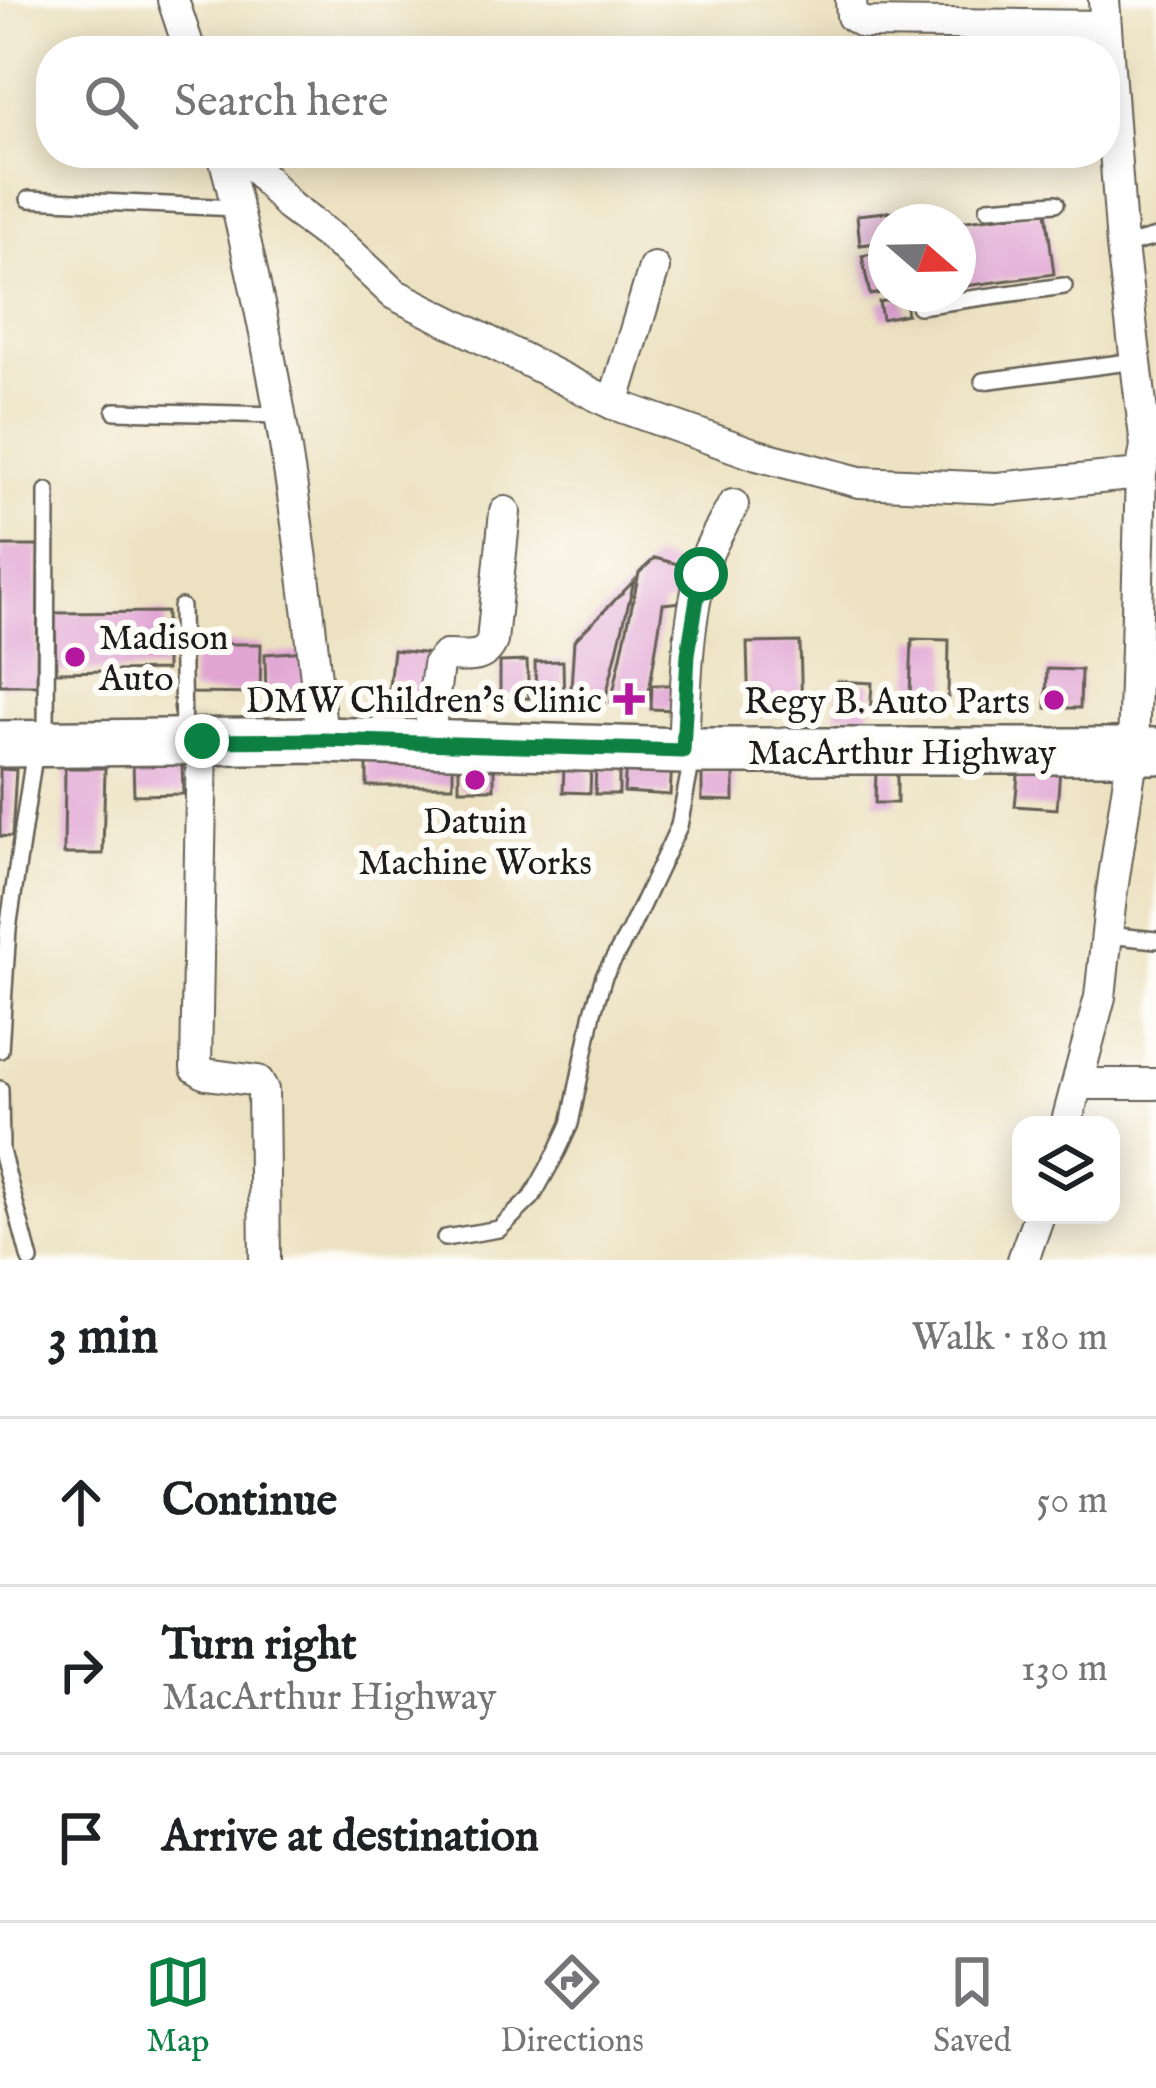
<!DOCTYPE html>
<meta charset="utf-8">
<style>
:root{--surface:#fff;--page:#f2f2f2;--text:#202124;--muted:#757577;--line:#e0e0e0;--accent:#0b8043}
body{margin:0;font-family:"IM FELL English",serif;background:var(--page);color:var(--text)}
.controls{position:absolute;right:36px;bottom:36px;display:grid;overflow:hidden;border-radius:24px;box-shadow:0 6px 30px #0003}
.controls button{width:108px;height:108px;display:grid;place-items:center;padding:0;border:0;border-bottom:3px solid var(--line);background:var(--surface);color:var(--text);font:60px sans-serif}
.compass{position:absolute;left:868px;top:204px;width:108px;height:108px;border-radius:50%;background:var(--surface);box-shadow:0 6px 30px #0003;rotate:110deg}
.stop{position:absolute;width:36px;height:36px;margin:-27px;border:9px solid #0b8043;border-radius:50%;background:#fff}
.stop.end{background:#0b8043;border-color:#fff;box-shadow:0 3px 12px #0008}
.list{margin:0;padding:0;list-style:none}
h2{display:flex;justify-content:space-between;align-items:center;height:156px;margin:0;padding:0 48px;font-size:51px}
h2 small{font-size:39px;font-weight:400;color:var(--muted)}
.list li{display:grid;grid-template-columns:78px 1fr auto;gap:36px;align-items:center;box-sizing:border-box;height:168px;padding:0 48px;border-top:3px solid var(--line)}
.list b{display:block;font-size:45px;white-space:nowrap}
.list p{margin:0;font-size:39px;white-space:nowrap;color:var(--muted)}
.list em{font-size:39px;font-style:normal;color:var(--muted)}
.icon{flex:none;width:66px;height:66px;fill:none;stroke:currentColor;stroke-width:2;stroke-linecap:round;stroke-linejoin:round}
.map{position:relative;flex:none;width:1156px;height:1260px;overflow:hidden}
.search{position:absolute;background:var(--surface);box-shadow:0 6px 30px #0003;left:36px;right:36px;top:36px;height:132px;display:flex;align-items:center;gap:30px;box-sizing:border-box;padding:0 42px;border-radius:48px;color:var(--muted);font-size:45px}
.sheet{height:660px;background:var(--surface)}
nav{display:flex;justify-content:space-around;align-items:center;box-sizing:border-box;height:168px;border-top:3px solid var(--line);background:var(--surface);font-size:33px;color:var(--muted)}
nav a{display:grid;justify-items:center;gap:6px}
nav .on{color:var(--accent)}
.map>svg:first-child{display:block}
.building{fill:#e1a5d4}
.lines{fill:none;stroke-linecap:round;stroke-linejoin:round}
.lane-casing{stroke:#656155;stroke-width:20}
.street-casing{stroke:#656155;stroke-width:34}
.primary-casing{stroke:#656155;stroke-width:50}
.lane{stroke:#fff;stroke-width:15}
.street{stroke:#fff;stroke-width:30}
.primary{stroke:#fff;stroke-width:45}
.route{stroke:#0b8043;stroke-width:15}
.poi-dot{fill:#b5179e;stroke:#fdfcf7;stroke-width:4.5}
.labels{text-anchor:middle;stroke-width:12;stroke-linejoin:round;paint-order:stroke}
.poi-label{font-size:36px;fill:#1c1c1c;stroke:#fdfcf7;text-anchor:end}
.street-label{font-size:36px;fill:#1c1c1c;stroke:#fdfcf7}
</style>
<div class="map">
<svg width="1156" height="1260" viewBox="0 0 1156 1260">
<rect width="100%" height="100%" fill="#fdfcf7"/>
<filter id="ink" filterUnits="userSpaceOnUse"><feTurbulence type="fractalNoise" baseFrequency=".00833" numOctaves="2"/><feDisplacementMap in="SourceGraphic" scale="24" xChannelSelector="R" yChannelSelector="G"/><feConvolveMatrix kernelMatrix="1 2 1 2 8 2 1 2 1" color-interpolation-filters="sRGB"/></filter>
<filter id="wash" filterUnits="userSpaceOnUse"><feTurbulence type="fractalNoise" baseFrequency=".004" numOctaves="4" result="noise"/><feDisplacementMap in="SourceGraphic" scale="48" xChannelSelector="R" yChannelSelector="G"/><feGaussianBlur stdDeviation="2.7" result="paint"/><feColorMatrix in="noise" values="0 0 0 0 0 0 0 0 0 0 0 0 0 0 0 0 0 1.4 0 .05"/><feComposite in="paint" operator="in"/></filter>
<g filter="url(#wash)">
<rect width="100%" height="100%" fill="#ece1c0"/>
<g id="blocks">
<path class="building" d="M914,209L915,222H886V242L860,245L857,215Z
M1046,211L1054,274L958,287V222Z
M886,251V292L870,295L862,256Z
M904,297L907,314L882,319L879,302Z
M0,546H38L37,685H0Z
M655,558L685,566L683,602L663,604L647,704L611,702L639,573Z
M634,581L604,704L570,703L574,641Z
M166,612V670L56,672L55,613Z
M912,639L949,640L948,697L910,696Z
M800,642L802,714L749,716L747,643Z
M191,644H261L260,694L190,693Z
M393,650L433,654L427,709L387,704Z
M307,651L309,698L266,697L265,654Z
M1150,655H1156V700H1151Z
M527,661L529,698L500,699V662Z
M563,661L564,704H536L535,662Z
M1047,669L1081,670L1080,708H1046Z
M837,681L872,683L870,716L836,714Z
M652,685H676L675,710L651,709Z
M367,759H453V786H367Z
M182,761L183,794L134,795L133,762Z
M626,762L672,764L670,795L624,792Z
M459,763H494V789H459Z
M564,766L591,767L590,793L563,792Z
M1019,766L1060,769L1057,809L1015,806Z
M596,767H619V794H595Z
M65,768H105L103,854H64Z
M0,769L16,770L12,837L0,836Z
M897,769V803H875L876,770Z
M702,771H734V801L702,800Z"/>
</g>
</g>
<g filter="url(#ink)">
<use href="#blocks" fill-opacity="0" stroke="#656155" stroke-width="3"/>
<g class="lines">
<g class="lane-casing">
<path id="lane" d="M29,199L238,208
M988,208L1056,203
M1122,246L1156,237
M919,306L1064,286
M983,381L1136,361
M115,411L280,415
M181,607L183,738
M46,741L47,491
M1107,935L1156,940
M0,1050L8,929L35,749
M0,1089L1,1151L30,1260
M445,1238L499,1229L532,1197L557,1152L570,1124L593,1012L604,976L629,932L679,826L693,754"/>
</g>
<g class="street-casing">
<path id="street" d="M173,0L190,51
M851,0L852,16L864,23L1105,26
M223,153C275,345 304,542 322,740
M242,153L290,207L345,248L394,294L613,404L757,455L859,482L997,488L1141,474
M613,404L654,268
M202,741L196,1068L206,1074L258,1081L263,1090L265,1260
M428,743L438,665L446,656C466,656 484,661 492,641L505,512
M683,751C686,688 686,615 707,555C714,538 725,521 733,505
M1078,1084H1156
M1066,1125L1100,997L1111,897L1133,751L1141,474L1146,446L1122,246L1104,0
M1023,1260L1039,1215"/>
</g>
<g class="primary-casing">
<path id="primary" d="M0,744L322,740L683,751H1156"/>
</g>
<use href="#lane" class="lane"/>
<use href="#street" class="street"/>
<use href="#primary" class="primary"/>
</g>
</g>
<g class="lines" filter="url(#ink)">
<path class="route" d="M202,741L322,740L683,751L688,654L701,574"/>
</g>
<g class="poi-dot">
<circle cx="75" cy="657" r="12"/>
<path d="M623 681h12v12h12v12h-12v12h-12v-12h-12v-12h12z"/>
<circle cx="1054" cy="700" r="12"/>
<circle cx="475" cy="780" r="12"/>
</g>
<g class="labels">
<g class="poi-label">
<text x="99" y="649" text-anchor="start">Madison<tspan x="99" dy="41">Auto</tspan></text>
<text x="602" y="712">DMW Children's Clinic</text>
<text x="1030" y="713">Regy B. Auto Parts</text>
<text x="475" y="833" text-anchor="middle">Datuin<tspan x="475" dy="41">Machine Works</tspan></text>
</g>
<g class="street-label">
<text x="902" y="764">MacArthur Highway</text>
</g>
</g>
</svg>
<div class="controls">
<button><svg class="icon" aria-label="layers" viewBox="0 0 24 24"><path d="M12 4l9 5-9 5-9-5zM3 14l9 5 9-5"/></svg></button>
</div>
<svg class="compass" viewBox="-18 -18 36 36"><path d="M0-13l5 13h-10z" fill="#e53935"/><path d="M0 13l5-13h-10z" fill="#757577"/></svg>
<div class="stop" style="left:701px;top:574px"></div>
<div class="stop end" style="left:202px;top:741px"></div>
<div class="search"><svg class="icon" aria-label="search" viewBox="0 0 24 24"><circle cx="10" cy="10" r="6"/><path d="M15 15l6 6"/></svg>Search here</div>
</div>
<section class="sheet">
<h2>3 min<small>Walk · 180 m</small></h2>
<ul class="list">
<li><svg class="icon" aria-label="ahead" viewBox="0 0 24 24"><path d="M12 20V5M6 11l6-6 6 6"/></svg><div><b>Continue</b></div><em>50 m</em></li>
<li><svg class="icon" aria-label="right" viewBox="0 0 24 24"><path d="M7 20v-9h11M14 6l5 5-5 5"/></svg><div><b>Turn right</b><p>MacArthur Highway</p></div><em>130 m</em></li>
<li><svg class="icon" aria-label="arrive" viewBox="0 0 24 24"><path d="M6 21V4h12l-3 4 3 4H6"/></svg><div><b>Arrive at destination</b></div></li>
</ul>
</section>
<nav>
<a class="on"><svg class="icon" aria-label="map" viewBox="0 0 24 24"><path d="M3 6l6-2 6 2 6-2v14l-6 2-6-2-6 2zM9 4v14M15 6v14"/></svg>Map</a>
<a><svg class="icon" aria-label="directions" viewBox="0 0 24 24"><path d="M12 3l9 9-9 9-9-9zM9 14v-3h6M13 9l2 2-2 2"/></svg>Directions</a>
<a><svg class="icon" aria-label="saved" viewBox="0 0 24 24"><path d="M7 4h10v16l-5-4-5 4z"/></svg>Saved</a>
</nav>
